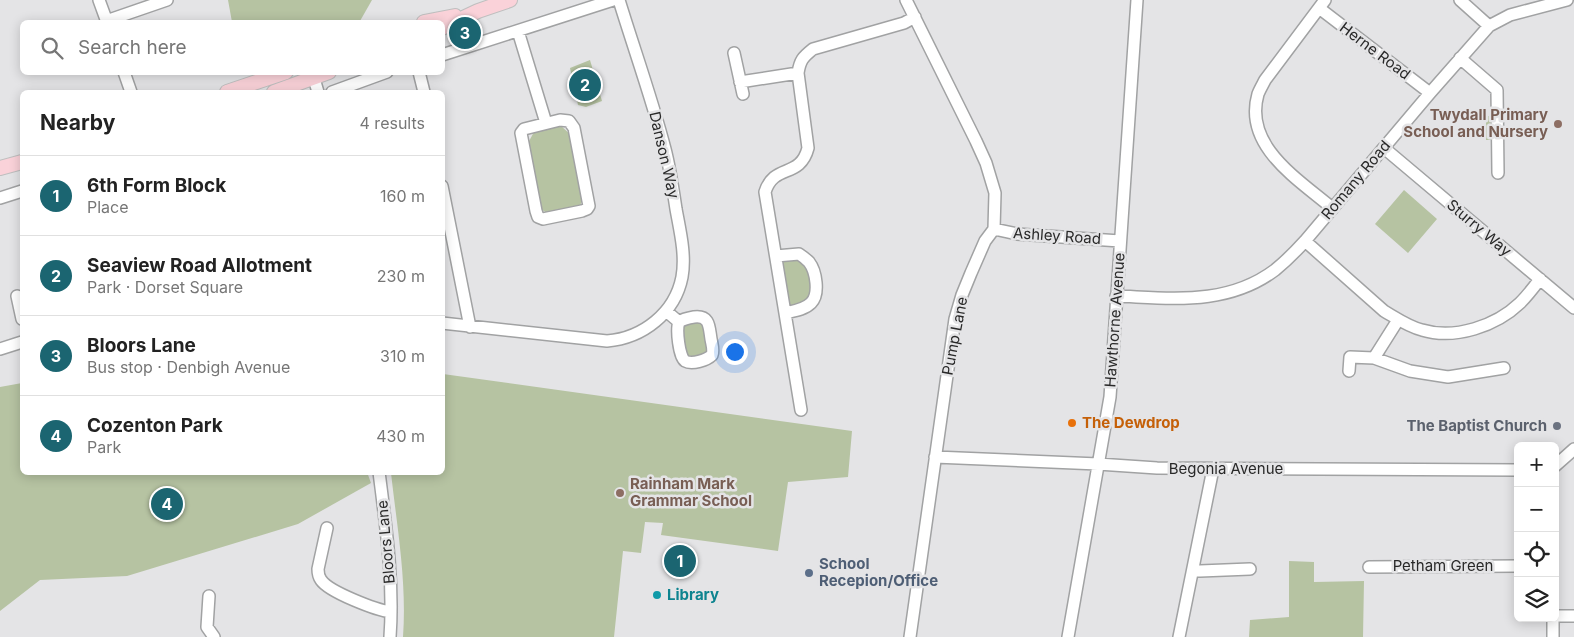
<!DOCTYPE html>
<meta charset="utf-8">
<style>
:root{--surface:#fff;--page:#f6f6f6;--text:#222;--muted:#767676;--line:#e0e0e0;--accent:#1b6571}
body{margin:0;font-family:Inter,sans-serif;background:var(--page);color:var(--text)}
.controls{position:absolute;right:15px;bottom:15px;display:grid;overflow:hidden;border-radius:8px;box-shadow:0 2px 12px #0003}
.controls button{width:45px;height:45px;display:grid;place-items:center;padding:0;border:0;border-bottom:1px solid var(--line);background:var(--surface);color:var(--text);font:25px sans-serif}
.you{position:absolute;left:734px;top:351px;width:18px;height:18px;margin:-12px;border:4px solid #fff;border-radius:50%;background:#1a73e8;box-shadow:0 0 0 8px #1a73e833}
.badge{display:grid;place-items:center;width:32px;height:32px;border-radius:50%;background:var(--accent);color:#fff;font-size:16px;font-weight:700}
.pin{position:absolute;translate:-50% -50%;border:2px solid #fff;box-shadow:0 1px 5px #0006}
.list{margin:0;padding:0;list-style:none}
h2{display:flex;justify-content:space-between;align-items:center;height:65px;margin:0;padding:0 20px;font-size:21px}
h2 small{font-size:16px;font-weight:400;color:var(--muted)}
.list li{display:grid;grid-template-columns:32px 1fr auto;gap:15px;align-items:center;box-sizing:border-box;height:80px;padding:0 20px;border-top:1px solid var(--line)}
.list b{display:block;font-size:19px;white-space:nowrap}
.list p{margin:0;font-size:16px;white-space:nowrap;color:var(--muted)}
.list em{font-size:16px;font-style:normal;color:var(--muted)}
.icon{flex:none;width:28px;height:28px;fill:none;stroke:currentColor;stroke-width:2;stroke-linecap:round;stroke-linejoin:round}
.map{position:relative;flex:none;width:1574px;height:637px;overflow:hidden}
.search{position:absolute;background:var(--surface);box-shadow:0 2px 12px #0003;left:20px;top:20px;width:425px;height:55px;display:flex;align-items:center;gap:12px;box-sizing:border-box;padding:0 18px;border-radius:8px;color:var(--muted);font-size:19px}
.panel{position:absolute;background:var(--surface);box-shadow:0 2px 12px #0003;left:20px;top:90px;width:425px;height:385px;border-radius:8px}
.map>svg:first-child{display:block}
.green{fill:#b6c3a2}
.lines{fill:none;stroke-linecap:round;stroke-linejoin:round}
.minor-casing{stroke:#a1a2a3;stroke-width:14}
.major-casing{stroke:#bfbfbf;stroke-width:16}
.minor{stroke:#fff;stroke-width:11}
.major{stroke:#fad2d9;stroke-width:14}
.education-dot{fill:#8d6e63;stroke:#e4e4e6;stroke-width:2}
.food-dot{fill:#e8710a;stroke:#e4e4e6;stroke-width:2}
.worship-dot{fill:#6b7280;stroke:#e4e4e6;stroke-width:2}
.service-dot{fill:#5c6f8a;stroke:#e4e4e6;stroke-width:2}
.culture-dot{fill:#0f9aa8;stroke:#e4e4e6;stroke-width:2}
.labels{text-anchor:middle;stroke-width:5;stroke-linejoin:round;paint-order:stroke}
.street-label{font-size:15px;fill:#292929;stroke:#e4e4e6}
.education-label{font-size:15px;font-weight:bold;fill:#785e54;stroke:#e4e4e6;text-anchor:end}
.food-label{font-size:15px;font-weight:bold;fill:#c56008;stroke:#e4e4e6;text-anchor:start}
.worship-label{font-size:15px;font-weight:bold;fill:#5b616d;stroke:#e4e4e6;text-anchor:end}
.service-label{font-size:15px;font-weight:bold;fill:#4e5e75;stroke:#e4e4e6;text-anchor:start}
.culture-label{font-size:15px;font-weight:bold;fill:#0d838f;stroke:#e4e4e6;text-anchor:start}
</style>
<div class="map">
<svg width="1574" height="637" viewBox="0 0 1574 637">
<rect width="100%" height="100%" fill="#e4e4e6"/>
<path class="green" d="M228,0H372L360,21L351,22H232Z
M590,60L602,101L586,107L578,105L570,68Z
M1486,116H1489L1493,122V140H1486Z
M560,125L572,136L584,196L579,208L549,215L540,208L527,145L535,130Z
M1404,190L1437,219L1408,253L1375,224Z
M799,254L809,262L816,295L785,313L776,256Z
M702,321L709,356L686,358L681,325Z
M443,374L852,431L848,477L788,482L778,551L661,535L663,523L645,522L641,553L623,551L614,637H403C407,582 397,527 391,473L442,472Z
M22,383V472H367L371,483L298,524L127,576L40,580L0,611V387Z
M1289,561L1314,562V582L1364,581L1363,637H1249L1250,620L1289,617Z"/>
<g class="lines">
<g class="minor-casing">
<path id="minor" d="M99,0L107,22
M906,0L976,141L986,163L995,193L994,229L985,241L971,273L962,295L955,319L910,637
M1325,0L1265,80C1263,84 1260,89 1258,94C1243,146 1298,179 1332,208
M1460,0L1489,26
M1319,8L1430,93
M106,21L167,0
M518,31L546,123
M734,53L743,94
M442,55L613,0
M1460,58L1497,90L1498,173
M124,72L131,92
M312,72L318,92
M419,72L424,92
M740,82L798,73
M332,92L387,72
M560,120L569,121L574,128L589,206L587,209L582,211L543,219L538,217L536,211L521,133L524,129Z
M1384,148L1574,308
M442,186L470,327
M0,198L22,191
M994,229L1017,234L1120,241
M1305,241L1384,311C1396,318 1409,327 1422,330C1455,340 1496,326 1520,303C1527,296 1534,287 1540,279
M776,256L799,254C802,256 806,259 809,262C816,271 820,294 811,303C804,310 794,311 785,313
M17,296L22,319
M1116,296C1172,298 1227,306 1275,270C1286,261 1296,251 1305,241L1430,93L1489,26L1510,15L1567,0
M666,311L679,322C683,319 688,318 694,317C710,315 709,327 711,339C712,345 714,350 712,355C707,360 692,365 685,361C679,357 676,329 679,322
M1398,320L1374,358L1410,371L1448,377L1504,368
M442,323L607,341C643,338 675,313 682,277C686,255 680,231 676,209C673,189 670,168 665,149C652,99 634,49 619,0
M0,349L22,342
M1349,371L1350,357L1374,358
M801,410L765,192C774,163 800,179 808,148L798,73C800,60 803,57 813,49L904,23L915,17
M935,457L1098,464L1157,468L1518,470
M1555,466L1574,449
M379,472C386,527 394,582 390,637
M327,528L318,569C318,573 318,576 321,580C329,592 376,610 391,612
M1369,567L1518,566
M1194,570L1200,571L1250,569
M209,596L207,627L214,637
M1555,616H1574
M1068,637L1110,397L1137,0
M1179,637L1213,469
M1553,637V618"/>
</g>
<g class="major-casing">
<path id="major" d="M424,22L455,16
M442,28L478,11L510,0
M227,92L286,72
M274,92L329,72
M0,168L22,162"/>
</g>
<use href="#minor" class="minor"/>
<use href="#major" class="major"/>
</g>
<g class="education-dot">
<circle cx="1558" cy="124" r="5"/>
<circle cx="620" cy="493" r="5"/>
</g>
<circle class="food-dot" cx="1072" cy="423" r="5"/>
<circle class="worship-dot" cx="1557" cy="426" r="5"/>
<circle class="service-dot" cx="809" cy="573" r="5"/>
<circle class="culture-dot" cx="657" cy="595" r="5"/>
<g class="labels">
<g class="street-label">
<text transform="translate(1375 51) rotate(37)" y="5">Herne Road</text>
<text transform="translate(664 155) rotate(77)" y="5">Danson Way</text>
<text transform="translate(1356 180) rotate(-50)" y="5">Romany Road</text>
<text transform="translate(1479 228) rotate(40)" y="5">Sturry Way</text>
<text transform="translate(1057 236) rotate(4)" y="5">Ashley Road</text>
<text transform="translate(1115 320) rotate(-86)" y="5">Hawthorne Avenue</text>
<text transform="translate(955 336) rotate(-79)" y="5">Pump Lane</text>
<text x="1226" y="474">Begonia Avenue</text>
<text transform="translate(386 542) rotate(-95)" y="5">Bloors Lane</text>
<text x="1443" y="571">Petham Green</text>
</g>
<g class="education-label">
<text x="1548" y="120">Twydall Primary<tspan x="1548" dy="17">School and Nursery</tspan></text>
<text x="630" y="489" text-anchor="start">Rainham Mark<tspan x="630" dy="17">Grammar School</tspan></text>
</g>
<g class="food-label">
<text x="1082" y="428">The Dewdrop</text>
</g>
<g class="worship-label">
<text x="1547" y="431">The Baptist Church</text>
</g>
<g class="service-label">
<text x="819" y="569">School<tspan x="819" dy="17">Recepion/Office</tspan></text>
</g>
<g class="culture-label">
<text x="667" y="600">Library</text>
</g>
</g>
</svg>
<div class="controls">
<button>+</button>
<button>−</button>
<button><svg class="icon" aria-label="locate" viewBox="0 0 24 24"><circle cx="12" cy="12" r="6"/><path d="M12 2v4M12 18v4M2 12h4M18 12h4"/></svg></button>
<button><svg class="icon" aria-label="layers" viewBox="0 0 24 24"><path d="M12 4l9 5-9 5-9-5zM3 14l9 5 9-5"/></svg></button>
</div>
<div class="you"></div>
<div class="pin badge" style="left:680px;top:561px">1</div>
<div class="pin badge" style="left:585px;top:85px">2</div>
<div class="pin badge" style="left:465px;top:33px">3</div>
<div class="pin badge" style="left:167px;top:504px">4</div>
<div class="search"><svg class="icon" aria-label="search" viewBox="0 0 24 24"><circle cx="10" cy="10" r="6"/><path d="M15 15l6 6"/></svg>Search here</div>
<section class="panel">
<h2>Nearby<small>4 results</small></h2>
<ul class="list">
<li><span class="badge">1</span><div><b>6th Form Block</b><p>Place</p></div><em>160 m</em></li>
<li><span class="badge">2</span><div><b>Seaview Road Allotment</b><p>Park · Dorset Square</p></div><em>230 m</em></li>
<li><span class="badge">3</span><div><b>Bloors Lane</b><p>Bus stop · Denbigh Avenue</p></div><em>310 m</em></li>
<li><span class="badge">4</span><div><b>Cozenton Park</b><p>Park</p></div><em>430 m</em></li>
</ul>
</section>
</div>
